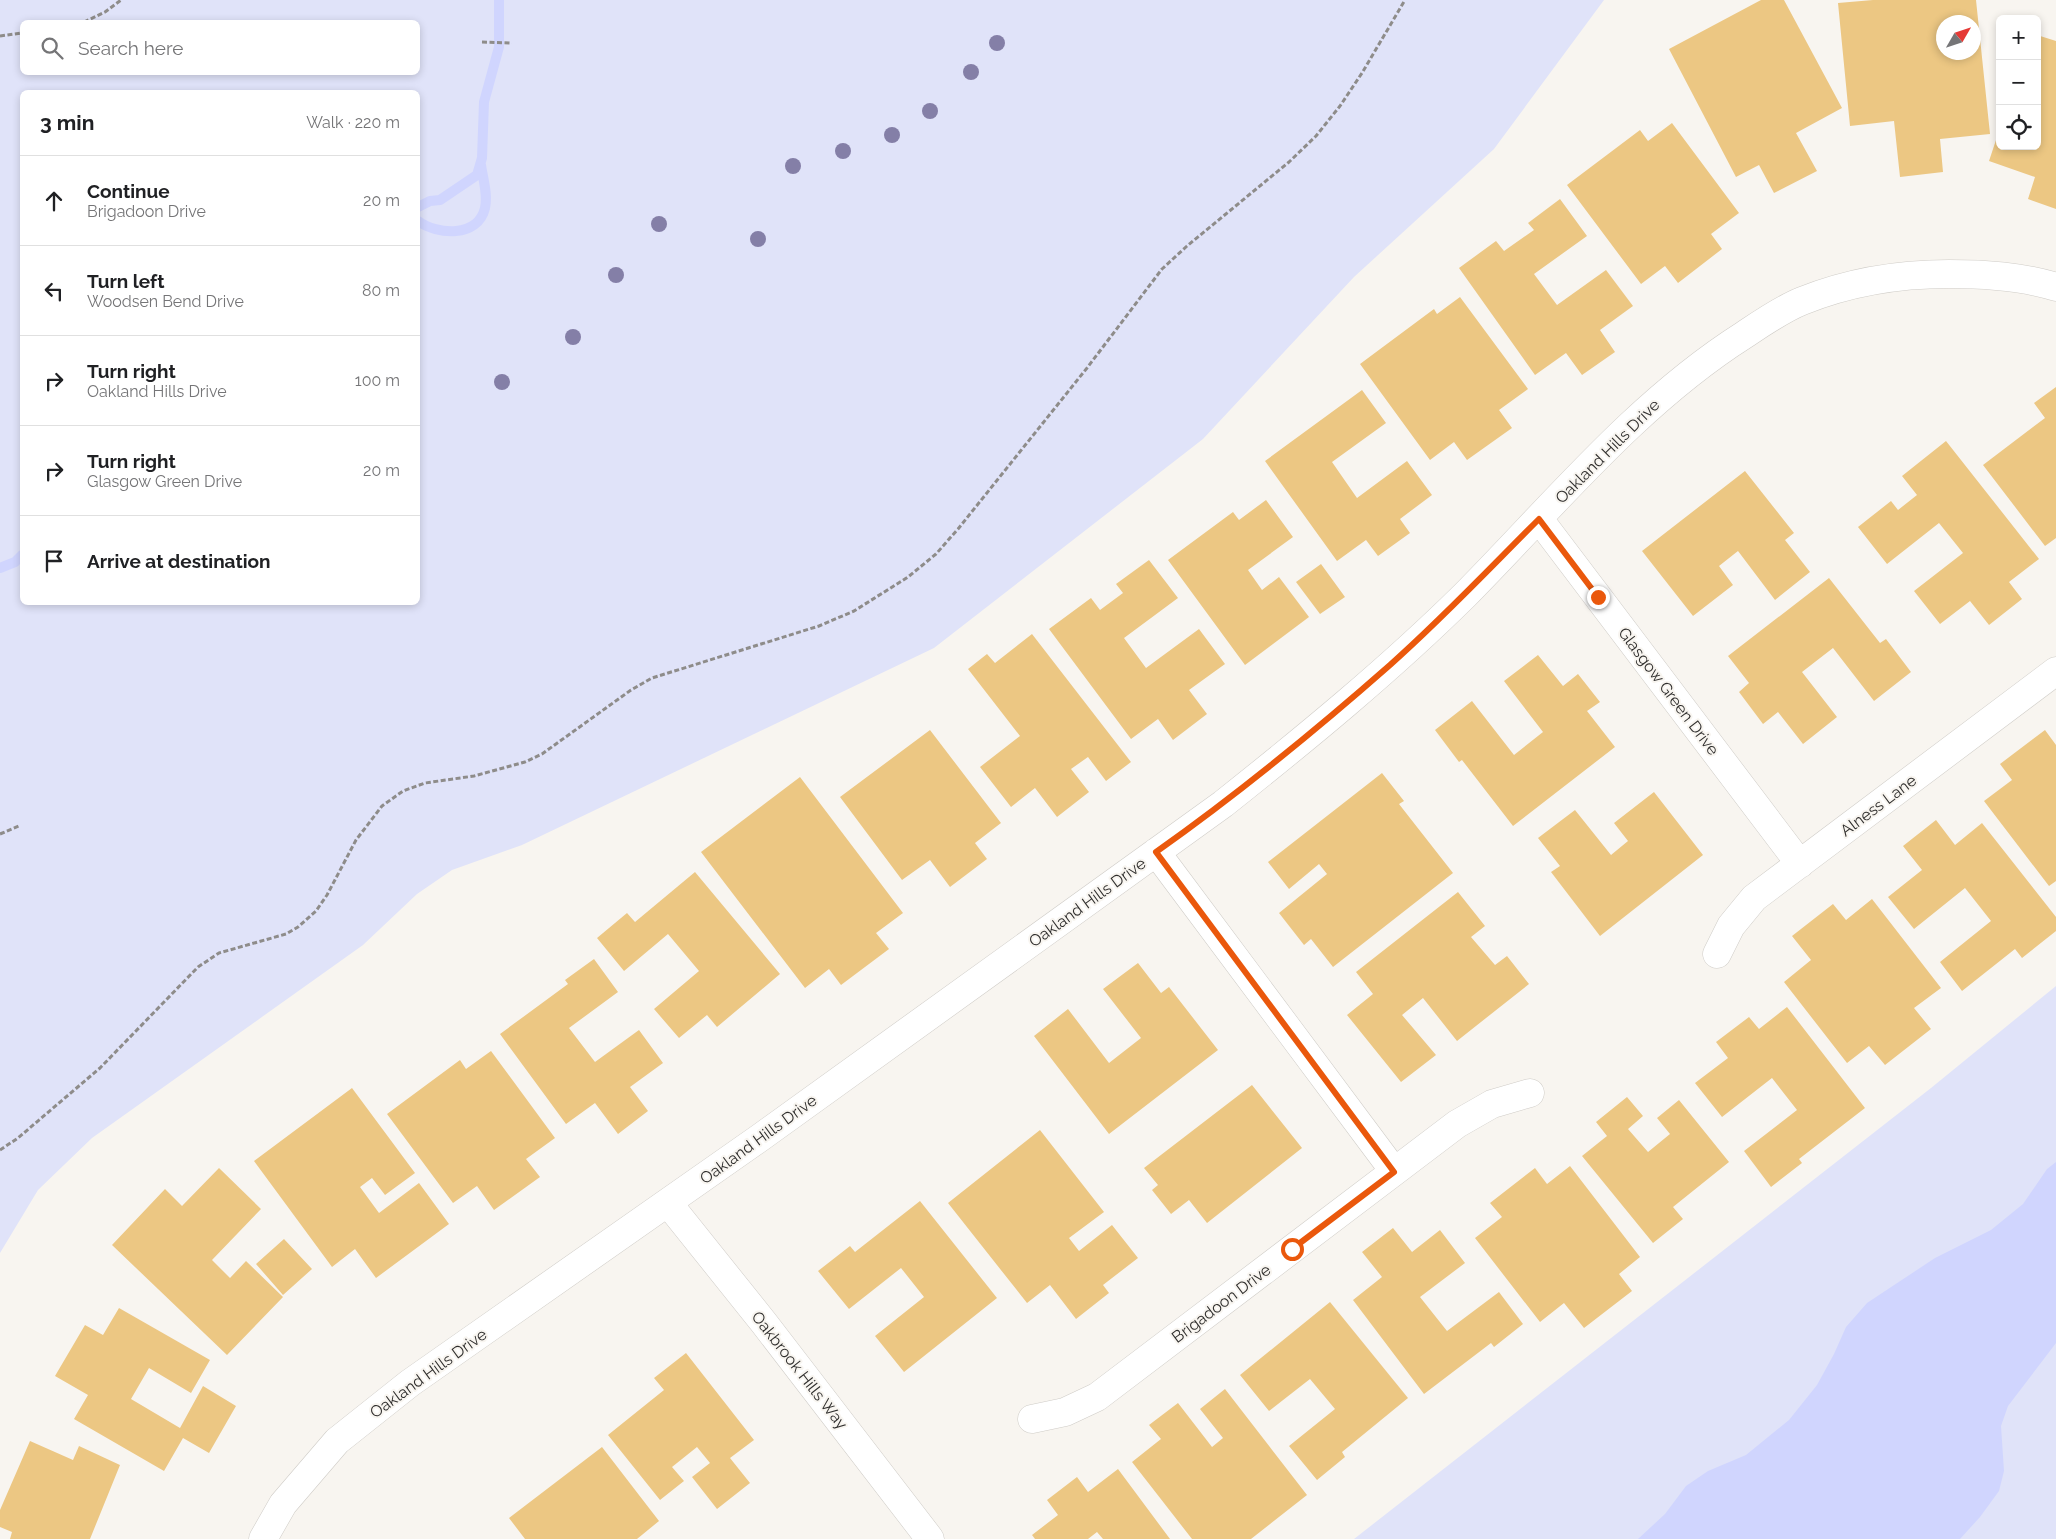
<!DOCTYPE html>
<meta charset="utf-8">
<style>
:root{--surface:#fff;--page:#f6f6f6;--text:#202124;--muted:#757577;--line:#e0e0e0}
body{margin:0;font-family:Raleway,sans-serif;background:var(--page);color:var(--text)}
.controls{position:absolute;right:15px;top:15px;display:grid;overflow:hidden;border-radius:8px;box-shadow:0 2px 8px #0003}
.controls button{width:45px;height:45px;display:grid;place-items:center;padding:0;border:0;border-bottom:1px solid var(--line);background:var(--surface);color:var(--text);font:25px sans-serif}
.compass{position:absolute;left:1936px;top:15px;width:45px;height:45px;border-radius:50%;background:var(--surface);box-shadow:0 2px 8px #0003;rotate:51deg}
.stop{position:absolute;width:15px;height:15px;margin:-11px;border:4px solid #ea580c;border-radius:50%;background:#fff}
.stop.end{background:#ea580c;border-color:#fff;box-shadow:0 1px 5px #0008}
.list{margin:0;padding:0;list-style:none}
h2{display:flex;justify-content:space-between;align-items:center;height:65px;margin:0;padding:0 20px;font-size:21px}
h2 small{font-size:16px;font-weight:400;color:var(--muted)}
.list li{display:grid;grid-template-columns:32px 1fr auto;gap:15px;align-items:center;box-sizing:border-box;height:90px;padding:0 20px;border-top:1px solid var(--line)}
.list b{display:block;font-size:19px;white-space:nowrap}
.list p{margin:0;font-size:16px;white-space:nowrap;color:var(--muted)}
.list em{font-size:16px;font-style:normal;color:var(--muted)}
.icon{flex:none;width:28px;height:28px;fill:none;stroke:currentColor;stroke-width:2;stroke-linecap:round;stroke-linejoin:round}
.map{position:relative;flex:none;width:2056px;height:1539px;overflow:hidden}
.search{position:absolute;background:var(--surface);box-shadow:0 2px 8px #0003;left:20px;top:20px;width:400px;height:55px;display:flex;align-items:center;gap:12px;box-sizing:border-box;padding:0 18px;border-radius:8px;color:var(--muted);font-size:19px}
.panel{position:absolute;background:var(--surface);box-shadow:0 2px 8px #0003;left:20px;top:90px;width:400px;height:515px;border-radius:8px}
.map>svg:first-child{display:block}
.green{fill:#e0e3f9;fill-rule:evenodd}
.water{fill:#d0d5fe}
.lines{fill:none;stroke-linecap:round;stroke-linejoin:round}
.stream{stroke:#d0d5fe;stroke-width:10}
.building{fill:#ecc783;fill-rule:evenodd}
.minor-casing{stroke:#cfccc7;stroke-width:29}
.path{stroke:#8e8c8a;stroke-width:3;stroke-dasharray:5 2.5;stroke-linecap:butt}
.minor{stroke:#fff;stroke-width:28}
.tree{fill:#847fa7}
.route{stroke:#ea580c;stroke-width:6}
.labels{text-anchor:middle;stroke-width:4;stroke-linejoin:round;paint-order:stroke}
.street-label{font-size:16px;fill:#2f2e2d;stroke:#f8f5f0}
</style>
<div class="map">
<svg width="2056" height="1539" viewBox="0 0 2056 1539">
<rect width="100%" height="100%" fill="#f8f5f0"/>
<path class="green" d="M0,0H1604L1494,149L1354,277L1203,439L934,648L522,845L452,870L417,894L363,945L92,1138L38,1190L0,1253ZM22,22H418V72H22ZM22,92H418V602H22Z
M2056,986V1539H1354L1931,1088Z"/>
<path class="water" d="M2056,1162V1343L2008,1406L2001,1426L2004,1471L1999,1491L1980,1517L1960,1539H1638L1665,1514L1686,1486L1708,1471L1746,1455L1789,1420L1817,1385L1834,1354L1846,1327L1867,1303L1935,1258L1991,1230L2023,1204L2047,1169Z"/>
<g class="lines">
<path class="stream" d="M418,207L430,201L440,200L477,175L482,158L484,102L499,47V0
M418,221C437,235 478,238 485,208C488,194 483,179 481,165
M0,568L15,562L22,555"/>
</g>
<path class="building" d="M1761,0H1784L1842,108L1796,133L1817,171L1774,193L1759,165L1736,177L1669,49Z
M1873,0H1976L1990,134L1940,139L1943,172L1900,177L1894,121L1850,126L1838,3ZM1944,22H1974V52H1944Z
M2037,35L2056,41V209L2028,199L2035,177L1989,161L1999,131L2000,146H2037Z
M1672,123L1739,213L1711,234L1722,249L1678,283L1665,266L1641,284L1567,185L1640,130L1648,141Z
M1560,199L1587,236L1534,274L1557,305L1606,270L1633,306L1600,330L1615,352L1582,375L1566,353L1535,375L1459,268L1496,241L1504,251L1534,230L1528,223Z
M1460,297L1528,389L1499,410L1512,428L1467,460L1454,442L1430,460L1360,364L1434,309L1437,314Z
M2056,387V538L2045,546L1983,465L2045,418L2034,403Z
M1362,390L1386,423L1332,462L1357,498L1407,461L1432,495L1400,519L1410,533L1378,556L1366,540L1337,561L1265,461Z
M1946,441L2039,559L2009,582L2022,599L1989,625L1970,601L1940,624L1914,591L1963,553L1939,523L1887,564L1858,527L1891,501L1898,510L1917,495L1902,476Z
M1745,471L1794,533L1785,540L1810,572L1775,600L1738,551L1719,566L1733,585L1693,616L1642,551Z
M1266,500L1293,537L1248,570L1262,590L1279,577L1309,617L1245,665L1168,560L1233,512L1239,520Z
M1149,560L1178,598L1124,638L1146,668L1199,629L1225,664L1189,690L1207,714L1173,740L1158,719L1131,739L1049,629L1091,598L1100,610L1123,593L1116,584Z
M1321,564L1345,597L1320,614L1296,582Z
M1829,578L1880,643L1886,639L1911,672L1874,701L1833,648L1802,672L1837,717L1803,744L1778,712L1763,724L1739,692L1749,683L1728,656Z
M1032,634L1131,762L1106,781L1088,757L1071,769L1089,792L1057,817L1035,788L1011,807L980,767L1020,736L968,669L987,654L995,663Z
M1538,655L1563,686L1578,674L1600,702L1587,711L1615,747L1513,826L1462,760L1459,762L1435,730L1472,701L1514,755L1543,732L1504,681Z
M930,730L1001,823L975,843L987,859L950,887L930,860L902,880L840,797Z
M2045,730L2056,745V881L2049,886L1984,801L2012,780L2000,764Z
M1382,773L1404,801L1399,804L1453,873L1333,967L1311,939L1304,945L1279,913L1327,874L1319,864L1289,889L1268,862Z
M800,777L903,913L876,933L889,949L841,985L829,969L805,988L701,852Z
M1654,792L1703,855L1600,936L1551,872L1560,866L1538,838L1575,810L1611,855L1628,841L1614,823Z
M1936,820L1955,845L1982,823L2056,917V931L2022,958L2015,949L1962,991L1940,962L1991,921L1965,888L1914,929L1888,897L1922,870L1903,846Z
M695,872L780,974L717,1027L707,1015L679,1038L654,1009L699,971L668,934L624,971L597,938L627,913L635,922Z
M1458,892L1485,926L1471,937L1495,965L1507,956L1529,984L1457,1041L1423,998L1402,1015L1436,1055L1401,1082L1347,1015L1373,994L1356,972Z
M1872,899L1941,988L1914,1008L1931,1029L1885,1065L1869,1046L1847,1063L1784,982L1811,960L1792,936L1833,904L1846,920Z
M594,959L618,992L569,1028L595,1062L639,1030L663,1063L630,1087L648,1111L618,1134L595,1103L566,1124L500,1034L568,984L565,980Z
M1138,963L1161,993L1169,987L1218,1050L1109,1134L1034,1036L1068,1009L1109,1063L1141,1038L1103,989Z
M1787,1007L1865,1108L1799,1159L1802,1163L1771,1187L1744,1151L1797,1110L1772,1078L1722,1117L1695,1083L1728,1058L1716,1042L1749,1017L1759,1029Z
M491,1051L555,1138L526,1159L540,1177L494,1210L477,1186L453,1203L387,1114L460,1060L466,1069Z
M1252,1085L1302,1148L1207,1223L1189,1200L1171,1214L1152,1190L1158,1185L1144,1168Z
M352,1088L415,1173L385,1195L372,1178L360,1187L379,1213L419,1183L449,1224L376,1278L355,1249L332,1267L254,1161Z
M1627,1097L1643,1116L1628,1129L1648,1152L1670,1134L1657,1118L1679,1100L1729,1162L1673,1207L1683,1219L1653,1243L1582,1156L1607,1136L1596,1122Z
M1040,1130L1104,1212L1069,1238L1079,1251L1112,1225L1138,1258L1103,1285L1109,1293L1076,1319L1050,1285L1027,1303L948,1203Z
M1570,1166L1640,1257L1619,1274L1632,1291L1584,1328L1564,1303L1540,1322L1475,1238L1502,1217L1490,1203L1535,1168L1547,1184Z
M219,1168L261,1209L212,1260L230,1278L246,1261L283,1297L227,1355L112,1245L165,1189L182,1206Z
M920,1201L997,1298L904,1372L875,1336L924,1297L901,1268L849,1309L818,1271L850,1246L855,1252Z
M1393,1228L1412,1252L1440,1230L1465,1263L1420,1297L1447,1331L1499,1292L1523,1324L1494,1347L1491,1343L1424,1394L1353,1300L1382,1277L1362,1252Z
M284,1239L312,1269L283,1295L256,1264Z
M1330,1302L1408,1398L1342,1452L1345,1457L1317,1480L1289,1446L1335,1409L1310,1379L1269,1411L1240,1375Z
M119,1308L210,1360L191,1393L149,1368L131,1399L180,1428L203,1386L236,1406L209,1453L183,1438L164,1471L74,1419L88,1395L55,1376L85,1325L103,1335Z
M686,1353L754,1440L730,1458L750,1483L717,1509L692,1477L710,1463L697,1447L672,1467L684,1481L660,1500L608,1435L664,1390L654,1378Z
M1225,1389L1307,1495L1251,1539H1192L1132,1462L1161,1439L1149,1425L1178,1403L1212,1447L1223,1438L1200,1409Z
M30,1441L73,1460L79,1446L120,1465L90,1539H10L12,1532L0,1527V1510Z
M602,1447L659,1521L637,1539H525L509,1518Z
M1118,1469L1170,1539H1103L1097,1532L1088,1539H1035L1032,1535L1058,1515L1047,1500L1077,1477L1088,1492Z"/>
<g class="lines">
<g class="minor-casing">
<path id="minor" d="M1539,519L1800,864
M1156,852L1394,1171
M1717,954L1731,926L1754,898L2056,671
M668,1203L764,1323L930,1539
M1032,1419L1065,1412L1097,1397L1457,1124L1492,1104L1530,1093
M263,1539L283,1504L337,1441L410,1383L761,1137L1223,804C1306,738 1389,670 1465,595C1554,505 1637,403 1744,335C1762,323 1782,309 1802,301C1849,282 1899,274 1949,274C1985,274 2021,276 2056,287"/>
</g>
<path class="path" d="M84,22L105,12L121,0
M0,36L22,33
M482,42L512,43
M0,834L19,826
M0,1150L18,1138L100,1068L198,967L219,953L286,934L298,927L316,911L327,895L356,840L382,806L403,791L425,783L474,776L525,762L542,754L631,690L652,678L819,626L854,611L908,577L936,554L958,529L1087,368L1162,269L1187,246L1289,162L1316,136L1340,106L1362,73L1405,0"/>
<use href="#minor" class="minor"/>
</g>
<g class="tree">
<circle cx="997" cy="43" r="8"/>
<circle cx="971" cy="72" r="8"/>
<circle cx="930" cy="111" r="8"/>
<circle cx="892" cy="135" r="8"/>
<circle cx="843" cy="151" r="8"/>
<circle cx="793" cy="166" r="8"/>
<circle cx="659" cy="224" r="8"/>
<circle cx="758" cy="239" r="8"/>
<circle cx="616" cy="275" r="8"/>
<circle cx="573" cy="337" r="8"/>
<circle cx="502" cy="382" r="8"/>
</g>
<g class="lines">
<path class="route" d="M1292,1249L1394,1172L1156,852C1238,794 1315,731 1390,665C1442,619 1490,568 1539,519L1598,597"/>
</g>
<g class="labels">
<g class="street-label">
<text transform="translate(1607 451) rotate(-45)" y="6">Oakland Hills Drive</text>
<text transform="translate(1669 691) rotate(53)" y="6">Glasgow Green Drive</text>
<text transform="translate(1878 805) rotate(-37)" y="6">Alness Lane</text>
<text transform="translate(1087 902) rotate(-36)" y="6">Oakland Hills Drive</text>
<text transform="translate(758 1139) rotate(-36)" y="6">Oakland Hills Drive</text>
<text transform="translate(1221 1303) rotate(-37)" y="6">Brigadoon Drive</text>
<text transform="translate(800 1370) rotate(52)" y="6">Oakbrook Hills Way</text>
<text transform="translate(428 1373) rotate(-36)" y="6">Oakland Hills Drive</text>
</g>
</g>
</svg>
<div class="controls">
<button>+</button>
<button>−</button>
<button><svg class="icon" aria-label="locate" viewBox="0 0 24 24"><circle cx="12" cy="12" r="6"/><path d="M12 2v4M12 18v4M2 12h4M18 12h4"/></svg></button>
</div>
<svg class="compass" viewBox="-18 -18 36 36"><path d="M0-13l5 13h-10z" fill="#e53935"/><path d="M0 13l5-13h-10z" fill="#757577"/></svg>
<div class="stop" style="left:1292px;top:1249px"></div>
<div class="stop end" style="left:1598px;top:597px"></div>
<div class="search"><svg class="icon" aria-label="search" viewBox="0 0 24 24"><circle cx="10" cy="10" r="6"/><path d="M15 15l6 6"/></svg>Search here</div>
<section class="panel">
<h2>3 min<small>Walk · 220 m</small></h2>
<ul class="list">
<li><svg class="icon" aria-label="ahead" viewBox="0 0 24 24"><path d="M12 20V5M6 11l6-6 6 6"/></svg><div><b>Continue</b><p>Brigadoon Drive</p></div><em>20 m</em></li>
<li><svg class="icon" aria-label="left" viewBox="0 0 24 24"><path d="M17 20v-9H6M10 6l-5 5 5 5"/></svg><div><b>Turn left</b><p>Woodsen Bend Drive</p></div><em>80 m</em></li>
<li><svg class="icon" aria-label="right" viewBox="0 0 24 24"><path d="M7 20v-9h11M14 6l5 5-5 5"/></svg><div><b>Turn right</b><p>Oakland Hills Drive</p></div><em>100 m</em></li>
<li><svg class="icon" aria-label="right" viewBox="0 0 24 24"><path d="M7 20v-9h11M14 6l5 5-5 5"/></svg><div><b>Turn right</b><p>Glasgow Green Drive</p></div><em>20 m</em></li>
<li><svg class="icon" aria-label="arrive" viewBox="0 0 24 24"><path d="M6 21V4h12l-3 4 3 4H6"/></svg><div><b>Arrive at destination</b></div></li>
</ul>
</section>
</div>
